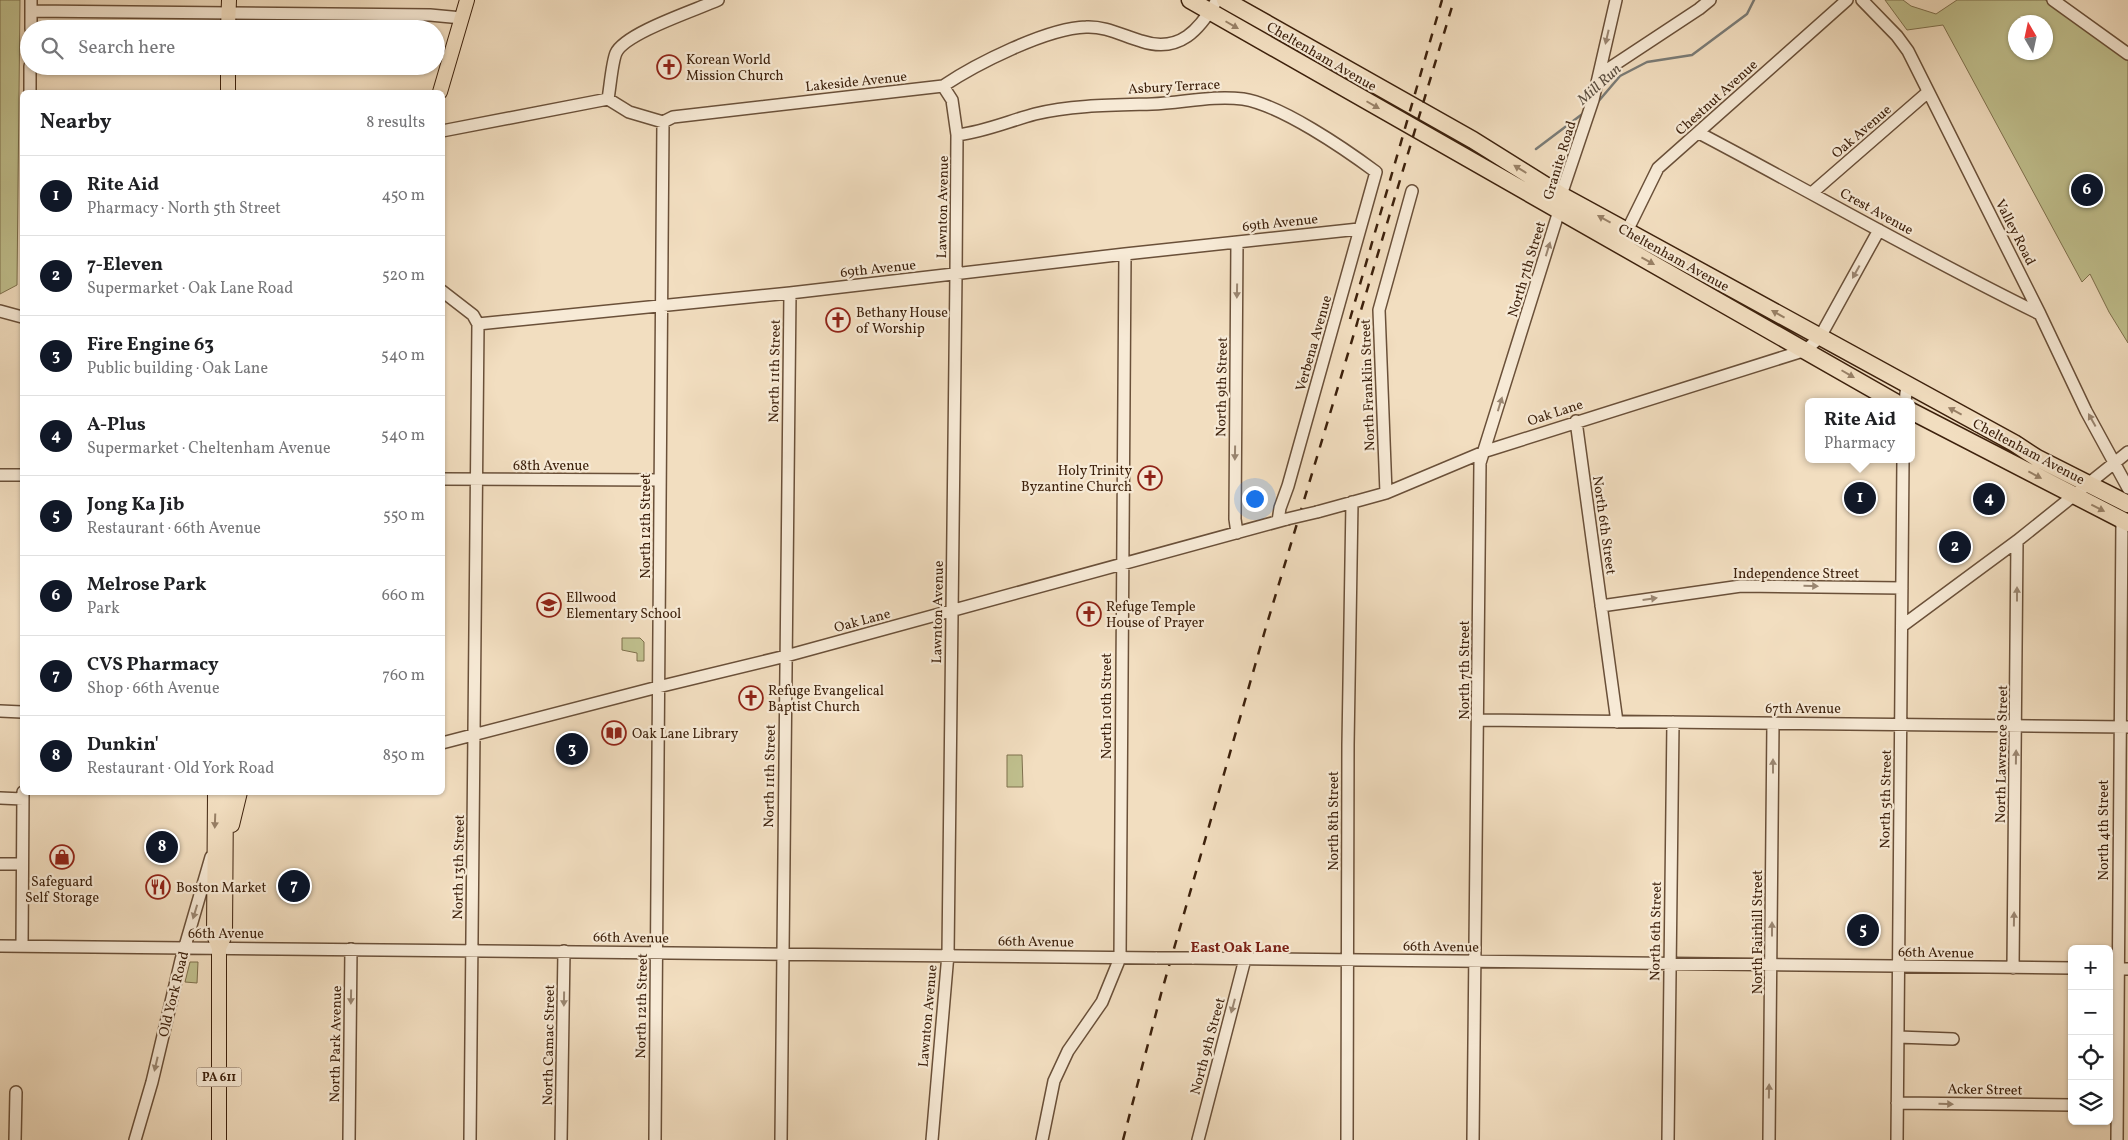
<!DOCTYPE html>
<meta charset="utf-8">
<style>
:root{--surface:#fff;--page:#f2f2f2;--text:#202124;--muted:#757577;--line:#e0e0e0;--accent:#111827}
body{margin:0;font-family:Vollkorn,serif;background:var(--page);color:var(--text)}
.controls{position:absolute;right:15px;bottom:15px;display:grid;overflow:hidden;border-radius:8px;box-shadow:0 1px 4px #0004}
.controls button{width:45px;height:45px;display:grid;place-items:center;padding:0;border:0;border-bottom:1px solid var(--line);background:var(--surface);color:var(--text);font:25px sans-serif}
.compass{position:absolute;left:2008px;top:15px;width:45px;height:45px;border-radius:50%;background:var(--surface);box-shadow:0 1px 4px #0004;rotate:351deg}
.you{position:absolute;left:1254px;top:498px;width:18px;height:18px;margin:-12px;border:4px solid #fff;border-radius:50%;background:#1a73e8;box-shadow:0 0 0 8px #1a73e833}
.badge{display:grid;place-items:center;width:32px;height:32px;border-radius:50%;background:var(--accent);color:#fff;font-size:16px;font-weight:700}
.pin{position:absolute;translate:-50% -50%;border:2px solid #fff;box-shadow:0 1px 5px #0006}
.popup{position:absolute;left:1805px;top:398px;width:110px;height:65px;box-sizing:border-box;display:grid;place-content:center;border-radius:8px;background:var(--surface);filter:drop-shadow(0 1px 4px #0005);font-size:16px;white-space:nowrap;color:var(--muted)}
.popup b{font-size:19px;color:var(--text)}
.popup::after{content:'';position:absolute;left:50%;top:100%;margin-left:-10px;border:10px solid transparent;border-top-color:var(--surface)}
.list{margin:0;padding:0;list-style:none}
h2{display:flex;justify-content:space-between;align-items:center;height:65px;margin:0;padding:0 20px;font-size:21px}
h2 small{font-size:16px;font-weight:400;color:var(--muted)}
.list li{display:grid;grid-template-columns:32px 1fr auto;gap:15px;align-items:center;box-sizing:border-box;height:80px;padding:0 20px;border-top:1px solid var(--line)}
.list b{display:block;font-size:19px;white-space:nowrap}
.list p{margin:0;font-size:16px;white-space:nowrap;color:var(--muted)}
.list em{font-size:16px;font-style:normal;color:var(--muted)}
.icon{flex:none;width:28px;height:28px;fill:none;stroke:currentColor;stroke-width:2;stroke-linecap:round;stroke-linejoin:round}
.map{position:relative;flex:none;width:2128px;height:1140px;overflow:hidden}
.search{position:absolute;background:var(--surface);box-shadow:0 1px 4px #0004;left:20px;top:20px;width:425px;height:55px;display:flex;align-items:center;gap:12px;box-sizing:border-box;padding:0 18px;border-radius:28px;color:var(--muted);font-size:19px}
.panel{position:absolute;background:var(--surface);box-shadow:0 1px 4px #0004;left:20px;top:90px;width:425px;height:705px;border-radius:8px}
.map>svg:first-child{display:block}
.green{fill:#c0c08e;stroke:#7e704d;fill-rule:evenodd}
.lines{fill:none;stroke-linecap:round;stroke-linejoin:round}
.stream{stroke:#7a7c77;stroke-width:2.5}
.minor-casing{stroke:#6a5039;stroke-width:14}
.major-casing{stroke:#3d210c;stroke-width:16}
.highway-casing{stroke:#3d210c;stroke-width:19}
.minor{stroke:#f7ead6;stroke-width:11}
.major{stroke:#f2dec0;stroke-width:14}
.highway{stroke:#f2dec0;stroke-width:16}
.rail{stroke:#3d210c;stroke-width:2.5;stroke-dasharray:9 9;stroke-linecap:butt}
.minor-bridge-casing{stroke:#6a5039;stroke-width:14;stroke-linecap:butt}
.minor-bridge{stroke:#f7ead6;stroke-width:11}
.oneway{fill:#988066}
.oneway2{fill:#9a8671}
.labels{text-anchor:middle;stroke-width:4.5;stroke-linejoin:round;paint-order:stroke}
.shield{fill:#f7ead6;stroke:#755d49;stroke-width:1}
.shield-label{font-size:12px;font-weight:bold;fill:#3d210c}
.street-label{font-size:14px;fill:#3d210c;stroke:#f7ead6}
.poi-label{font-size:14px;fill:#3d210c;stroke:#f7ead6;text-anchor:start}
.water-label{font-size:15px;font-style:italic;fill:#5b4f41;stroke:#f7ead6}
.neighbourhood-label{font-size:15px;font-weight:bold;fill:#7a1f14;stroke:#f7ead6}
</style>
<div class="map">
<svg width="2128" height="1140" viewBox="0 0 2128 1140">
<rect width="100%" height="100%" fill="#f2dec0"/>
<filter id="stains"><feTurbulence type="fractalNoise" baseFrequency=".004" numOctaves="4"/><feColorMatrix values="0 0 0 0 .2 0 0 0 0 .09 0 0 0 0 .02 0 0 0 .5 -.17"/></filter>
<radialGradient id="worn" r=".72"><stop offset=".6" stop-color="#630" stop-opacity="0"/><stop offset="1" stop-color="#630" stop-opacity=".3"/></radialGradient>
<path class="green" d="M0,0H20L17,285L0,294Z
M1885,0H1903L1911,6L1936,14L1957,0H2045L2128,59V343L2109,312L2090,274L2082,282L1943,25L1907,30ZM2016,22H2046V52H2016Z
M622,638H640L644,642V661H637V653L622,650Z
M1007,755H1022L1023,787H1007Z
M190,962H198L197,983L185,982Z"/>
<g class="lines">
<path class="stream" d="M1597,103L1620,76L1647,62L1692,55L1747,14L1754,0
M1536,149L1585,112"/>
<g class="minor-casing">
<path id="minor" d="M1862,0L1897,36L1908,51L2040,314L2086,411L2128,488
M2053,0L2128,54
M31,11L430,15L462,18
M31,29V0
M1599,75L1699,9L1710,0
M30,92V66
M608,99C610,88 612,62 616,53C625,33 696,10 718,0
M442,131L608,99L629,112L663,122L673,117L943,86C976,64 1047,28 1086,27C1106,26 1123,36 1141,41C1180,54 1200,29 1217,0
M1699,133C1813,193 1925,258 2040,314
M957,135C984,132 1009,121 1035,114C1071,105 1115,105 1152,104C1182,103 1213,95 1243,99C1281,105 1345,149 1376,172L1288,486L1280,508L1278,521
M1813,192L1928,92
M1627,231L1658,168L1847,0
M1237,242L1235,519L1237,533
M442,291L473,315L478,324L790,293L1125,254L1359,229
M0,311L22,317
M1905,402L1907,385
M1576,421L1617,722
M0,475H22
M442,479L660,480
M1386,493L1379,310L1412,191
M1317,512L1386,493L1486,451L1806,350L1820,337L1879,230
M1601,606L1741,586L1902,588
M1902,626L2017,541L2128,452
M0,711L22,712
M1479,720L2128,727
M442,743L658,687L786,656L1287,519
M0,798L23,799
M0,864H22
M0,946L1157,958
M22,946L23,792
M1192,958L2072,968
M2013,968L2017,541
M2109,969H2128
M1898,1037L1953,1039
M1897,1103L2072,1105
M15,1140L16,1092
M135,1140L152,1082L181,960L211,857
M349,1140L351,949
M470,1140L478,324
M561,1140L564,951
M655,1140L663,122
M781,1140L790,293
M932,1140L948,954L956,274L957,135L952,100L943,86
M1042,1140L1054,1081L1068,1051L1102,1002L1120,958L1125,254
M1198,1140L1245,959
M1347,1140L1348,745L1352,502
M1473,1140L1480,463L1559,211L1561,195L1593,100L1616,0
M1668,1140L1673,722
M1769,1140L1773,723
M1897,1140L1903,459
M2117,1140L2122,521"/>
</g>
<g class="major-casing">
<path id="major" d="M228,29L229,0
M228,92V66
M440,92L467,0
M215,792L214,935L219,948V1140
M232,825L240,792
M219,948L225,935L226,792"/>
</g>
<g class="highway-casing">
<path id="highway" d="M1190,0L1895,402
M1225,0L1473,140L1561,195L1627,231L2014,443L2037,458L2128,504
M1911,411L2128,523"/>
</g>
<use href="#minor" class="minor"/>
<use href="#major" class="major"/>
<use href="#highway" class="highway"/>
<path class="rail" d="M1350,319L1442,0
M1123,1140L1161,994L1266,627L1454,0"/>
<g class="minor-bridge-casing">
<path id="minor-bridge" d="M1287,519L1317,512
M1157,958H1192"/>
</g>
<use href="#minor-bridge" class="minor-bridge"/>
</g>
<defs><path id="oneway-solid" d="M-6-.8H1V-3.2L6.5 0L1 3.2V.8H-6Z" transform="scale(1.25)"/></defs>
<g class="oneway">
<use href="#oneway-solid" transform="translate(1232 25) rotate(30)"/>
<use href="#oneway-solid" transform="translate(1373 105) rotate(30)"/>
<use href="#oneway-solid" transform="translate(1520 169) rotate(-148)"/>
<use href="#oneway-solid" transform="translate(1604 219) rotate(-151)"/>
<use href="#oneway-solid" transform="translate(1648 261) rotate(29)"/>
<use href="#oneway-solid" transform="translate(1778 314) rotate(-151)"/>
<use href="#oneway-solid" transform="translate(1848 374) rotate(30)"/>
<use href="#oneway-solid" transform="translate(1955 411) rotate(-152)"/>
<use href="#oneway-solid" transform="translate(2035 475) rotate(28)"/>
<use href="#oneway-solid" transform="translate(2098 508) rotate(27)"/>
<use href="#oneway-solid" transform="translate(215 821) rotate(92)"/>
</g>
<g class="oneway2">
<use href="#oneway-solid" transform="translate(1607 37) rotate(103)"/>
<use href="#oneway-solid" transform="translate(1548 249) rotate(-73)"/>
<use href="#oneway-solid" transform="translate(1856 272) rotate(119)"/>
<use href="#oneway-solid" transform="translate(1237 291) rotate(91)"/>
<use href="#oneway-solid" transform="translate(1500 404) rotate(-73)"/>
<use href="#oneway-solid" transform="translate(2092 420) rotate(-119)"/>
<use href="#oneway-solid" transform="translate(1235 453) rotate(91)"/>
<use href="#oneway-solid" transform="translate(1811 586) rotate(1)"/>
<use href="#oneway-solid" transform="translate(2017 594) rotate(-90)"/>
<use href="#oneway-solid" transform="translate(1650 599) rotate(-8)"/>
<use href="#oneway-solid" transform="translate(2016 757) rotate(-89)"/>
<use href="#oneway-solid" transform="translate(1773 766) rotate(-90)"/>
<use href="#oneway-solid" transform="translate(195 912) rotate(107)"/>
<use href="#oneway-solid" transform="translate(2014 919) rotate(-89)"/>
<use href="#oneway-solid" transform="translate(1772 929) rotate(-90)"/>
<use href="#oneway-solid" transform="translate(351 997) rotate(91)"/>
<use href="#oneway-solid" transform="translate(564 999) rotate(91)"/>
<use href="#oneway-solid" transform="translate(1233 1006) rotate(105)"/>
<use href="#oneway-solid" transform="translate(156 1064) rotate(103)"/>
<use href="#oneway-solid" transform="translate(1769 1091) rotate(-89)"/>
<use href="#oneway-solid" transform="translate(1946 1104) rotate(1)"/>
</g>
<defs>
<g id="church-ring" transform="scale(1.25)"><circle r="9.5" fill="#f7ead6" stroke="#8f2418" stroke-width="1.5"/><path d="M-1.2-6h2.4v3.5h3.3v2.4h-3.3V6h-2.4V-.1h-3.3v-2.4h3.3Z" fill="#8f2418"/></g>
<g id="school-ring" transform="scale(1.25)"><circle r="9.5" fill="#f7ead6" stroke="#8f2418" stroke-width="1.5"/><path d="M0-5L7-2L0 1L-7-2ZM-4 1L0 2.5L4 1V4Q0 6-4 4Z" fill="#8f2418"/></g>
<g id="library-ring" transform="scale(1.25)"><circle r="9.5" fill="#f7ead6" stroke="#8f2418" stroke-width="1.5"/><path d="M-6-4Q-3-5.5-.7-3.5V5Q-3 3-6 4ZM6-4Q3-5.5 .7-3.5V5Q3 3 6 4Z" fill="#8f2418"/></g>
<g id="shop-ring" transform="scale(1.25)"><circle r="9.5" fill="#f7ead6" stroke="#8f2418" stroke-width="1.5"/><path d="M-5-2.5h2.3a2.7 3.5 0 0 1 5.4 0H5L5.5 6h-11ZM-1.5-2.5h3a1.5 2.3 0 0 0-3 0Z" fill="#8f2418"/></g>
<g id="restaurant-ring" transform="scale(1.25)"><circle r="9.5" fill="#f7ead6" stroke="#8f2418" stroke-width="1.5"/><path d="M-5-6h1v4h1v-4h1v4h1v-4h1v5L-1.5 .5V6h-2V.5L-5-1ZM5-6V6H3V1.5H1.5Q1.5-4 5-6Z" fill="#8f2418"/></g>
</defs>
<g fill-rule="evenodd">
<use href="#church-ring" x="669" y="67"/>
<use href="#church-ring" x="838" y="320"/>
<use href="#church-ring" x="1150" y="478"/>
<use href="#school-ring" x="549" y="605"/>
<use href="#church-ring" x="1089" y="614"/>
<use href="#church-ring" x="751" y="698"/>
<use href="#library-ring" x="614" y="733"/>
<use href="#shop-ring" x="62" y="857"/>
<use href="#restaurant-ring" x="158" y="887"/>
</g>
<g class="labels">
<rect class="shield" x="196.5" y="1067.5" width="45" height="19" rx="4"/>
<g class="shield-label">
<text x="219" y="1081">PA 611</text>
</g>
<g class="street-label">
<text transform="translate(1322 56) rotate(30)" y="5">Cheltenham Avenue</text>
<text transform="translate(856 81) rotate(-6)" y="5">Lakeside Avenue</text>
<text transform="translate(1174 86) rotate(-3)" y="5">Asbury Terrace</text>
<text transform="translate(1716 97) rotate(-42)" y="5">Chestnut Avenue</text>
<text transform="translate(1861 131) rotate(-41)" y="5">Oak Avenue</text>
<text transform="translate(1559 160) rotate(-73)" y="5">Granite Road</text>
<text transform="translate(942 207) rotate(-89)" y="5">Lawnton Avenue</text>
<text transform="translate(1877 211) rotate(29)" y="5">Crest Avenue</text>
<text transform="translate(1280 222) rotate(-6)" y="5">69th Avenue</text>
<text transform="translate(2016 232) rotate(63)" y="5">Valley Road</text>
<text transform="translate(1674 257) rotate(29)" y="5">Cheltenham Avenue</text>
<text transform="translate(878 268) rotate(-6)" y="5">69th Avenue</text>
<text transform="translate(1526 269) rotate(-73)" y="5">North 7th Street</text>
<text transform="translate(1313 343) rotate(-74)" y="5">Verbena Avenue</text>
<text transform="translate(774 371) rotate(-89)" y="5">North 11th Street</text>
<text transform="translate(1367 385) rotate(-92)" y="5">North Franklin Street</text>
<text transform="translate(1221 387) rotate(-89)" y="5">North 9th Street</text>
<text transform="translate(1555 412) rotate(-18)" y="5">Oak Lane</text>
<text transform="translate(2029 451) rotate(28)" y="5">Cheltenham Avenue</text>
<text x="551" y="470">68th Avenue</text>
<text transform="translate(1605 525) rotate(82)" y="5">North 6th Street</text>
<text transform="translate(645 526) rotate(-90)" y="5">North 12th Street</text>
<text x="1796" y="578">Independence Street</text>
<text transform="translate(937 612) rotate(-89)" y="5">Lawnton Avenue</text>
<text transform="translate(862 620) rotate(-15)" y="5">Oak Lane</text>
<text transform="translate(1464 670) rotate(-90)" y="5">North 7th Street</text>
<text transform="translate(1106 706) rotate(-90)" y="5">North 10th Street</text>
<text x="1803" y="713">67th Avenue</text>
<text transform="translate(2001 754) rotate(-89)" y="5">North Lawrence Street</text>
<text transform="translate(769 776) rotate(-89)" y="5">North 11th Street</text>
<text transform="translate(1885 799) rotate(-89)" y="5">North 5th Street</text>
<text transform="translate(1333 821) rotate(-90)" y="5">North 8th Street</text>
<text transform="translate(2103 830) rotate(-90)" y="5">North 4th Street</text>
<text transform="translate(458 867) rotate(-89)" y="5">North 13th Street</text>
<text transform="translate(1655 931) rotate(-89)" y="5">North 6th Street</text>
<text transform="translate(1757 932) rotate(-90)" y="5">North Fairhill Street</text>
<text x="226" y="938">66th Avenue</text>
<text transform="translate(631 937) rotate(1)" y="5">66th Avenue</text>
<text transform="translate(1036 941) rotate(1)" y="5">66th Avenue</text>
<text transform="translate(1441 946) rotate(1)" y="5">66th Avenue</text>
<text transform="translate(1936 952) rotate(1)" y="5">66th Avenue</text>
<text transform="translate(173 994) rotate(-76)" y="5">Old York Road</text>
<text transform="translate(641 1006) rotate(-89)" y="5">North 12th Street</text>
<text transform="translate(927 1016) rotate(-85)" y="5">Lawnton Avenue</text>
<text transform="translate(335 1044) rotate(-89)" y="5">North Park Avenue</text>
<text transform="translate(548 1045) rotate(-89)" y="5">North Camac Street</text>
<text transform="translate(1207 1046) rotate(-75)" y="5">North 9th Street</text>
<text transform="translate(1985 1089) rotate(1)" y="5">Acker Street</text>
</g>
<g class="poi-label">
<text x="686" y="64">Korean World<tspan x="686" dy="16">Mission Church</tspan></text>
<text x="856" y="317">Bethany House<tspan x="856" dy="16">of Worship</tspan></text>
<text x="1132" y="475" text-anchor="end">Holy Trinity<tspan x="1132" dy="16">Byzantine Church</tspan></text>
<text x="566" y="602">Ellwood<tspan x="566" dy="16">Elementary School</tspan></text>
<text x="1106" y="611">Refuge Temple<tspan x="1106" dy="16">House of Prayer</tspan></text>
<text x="768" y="695">Refuge Evangelical<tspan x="768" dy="16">Baptist Church</tspan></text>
<text x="632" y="738">Oak Lane Library</text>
<text x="62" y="886" text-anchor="middle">Safeguard<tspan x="62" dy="16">Self Storage</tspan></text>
<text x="176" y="892">Boston Market</text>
</g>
<g class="water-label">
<text transform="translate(1599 84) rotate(-42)" y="5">Mill Run</text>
</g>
<g class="neighbourhood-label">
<text x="1240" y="952">East Oak Lane</text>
</g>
</g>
<rect width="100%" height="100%" filter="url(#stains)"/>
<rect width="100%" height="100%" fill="url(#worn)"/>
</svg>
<div class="controls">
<button>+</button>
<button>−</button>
<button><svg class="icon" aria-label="locate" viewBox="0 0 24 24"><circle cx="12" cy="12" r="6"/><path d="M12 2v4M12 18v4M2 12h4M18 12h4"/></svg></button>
<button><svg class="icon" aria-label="layers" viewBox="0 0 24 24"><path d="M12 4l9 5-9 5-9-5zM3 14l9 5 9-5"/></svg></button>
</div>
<svg class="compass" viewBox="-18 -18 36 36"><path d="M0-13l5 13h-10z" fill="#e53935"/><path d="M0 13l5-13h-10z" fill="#757577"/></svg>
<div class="you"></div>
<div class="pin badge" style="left:1860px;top:498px">1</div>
<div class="popup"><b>Rite Aid</b>Pharmacy</div>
<div class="pin badge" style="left:1955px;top:547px">2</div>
<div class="pin badge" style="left:572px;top:749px">3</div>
<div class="pin badge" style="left:1989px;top:499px">4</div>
<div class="pin badge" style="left:1863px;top:930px">5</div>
<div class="pin badge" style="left:2087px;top:190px">6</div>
<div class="pin badge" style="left:294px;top:886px">7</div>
<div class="pin badge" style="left:162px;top:847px">8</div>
<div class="search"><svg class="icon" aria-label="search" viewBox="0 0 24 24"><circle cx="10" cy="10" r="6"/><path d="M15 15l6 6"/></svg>Search here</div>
<section class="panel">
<h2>Nearby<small>8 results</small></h2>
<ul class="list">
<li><span class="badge">1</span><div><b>Rite Aid</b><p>Pharmacy · North 5th Street</p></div><em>450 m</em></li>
<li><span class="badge">2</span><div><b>7-Eleven</b><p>Supermarket · Oak Lane Road</p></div><em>520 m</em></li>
<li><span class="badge">3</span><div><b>Fire Engine 63</b><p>Public building · Oak Lane</p></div><em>540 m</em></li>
<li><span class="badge">4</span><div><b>A-Plus</b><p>Supermarket · Cheltenham Avenue</p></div><em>540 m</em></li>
<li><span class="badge">5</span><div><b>Jong Ka Jib</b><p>Restaurant · 66th Avenue</p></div><em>550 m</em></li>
<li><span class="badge">6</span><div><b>Melrose Park</b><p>Park</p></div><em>660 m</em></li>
<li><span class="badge">7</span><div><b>CVS Pharmacy</b><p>Shop · 66th Avenue</p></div><em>760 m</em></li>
<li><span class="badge">8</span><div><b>Dunkin'</b><p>Restaurant · Old York Road</p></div><em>850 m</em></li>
</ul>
</section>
</div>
